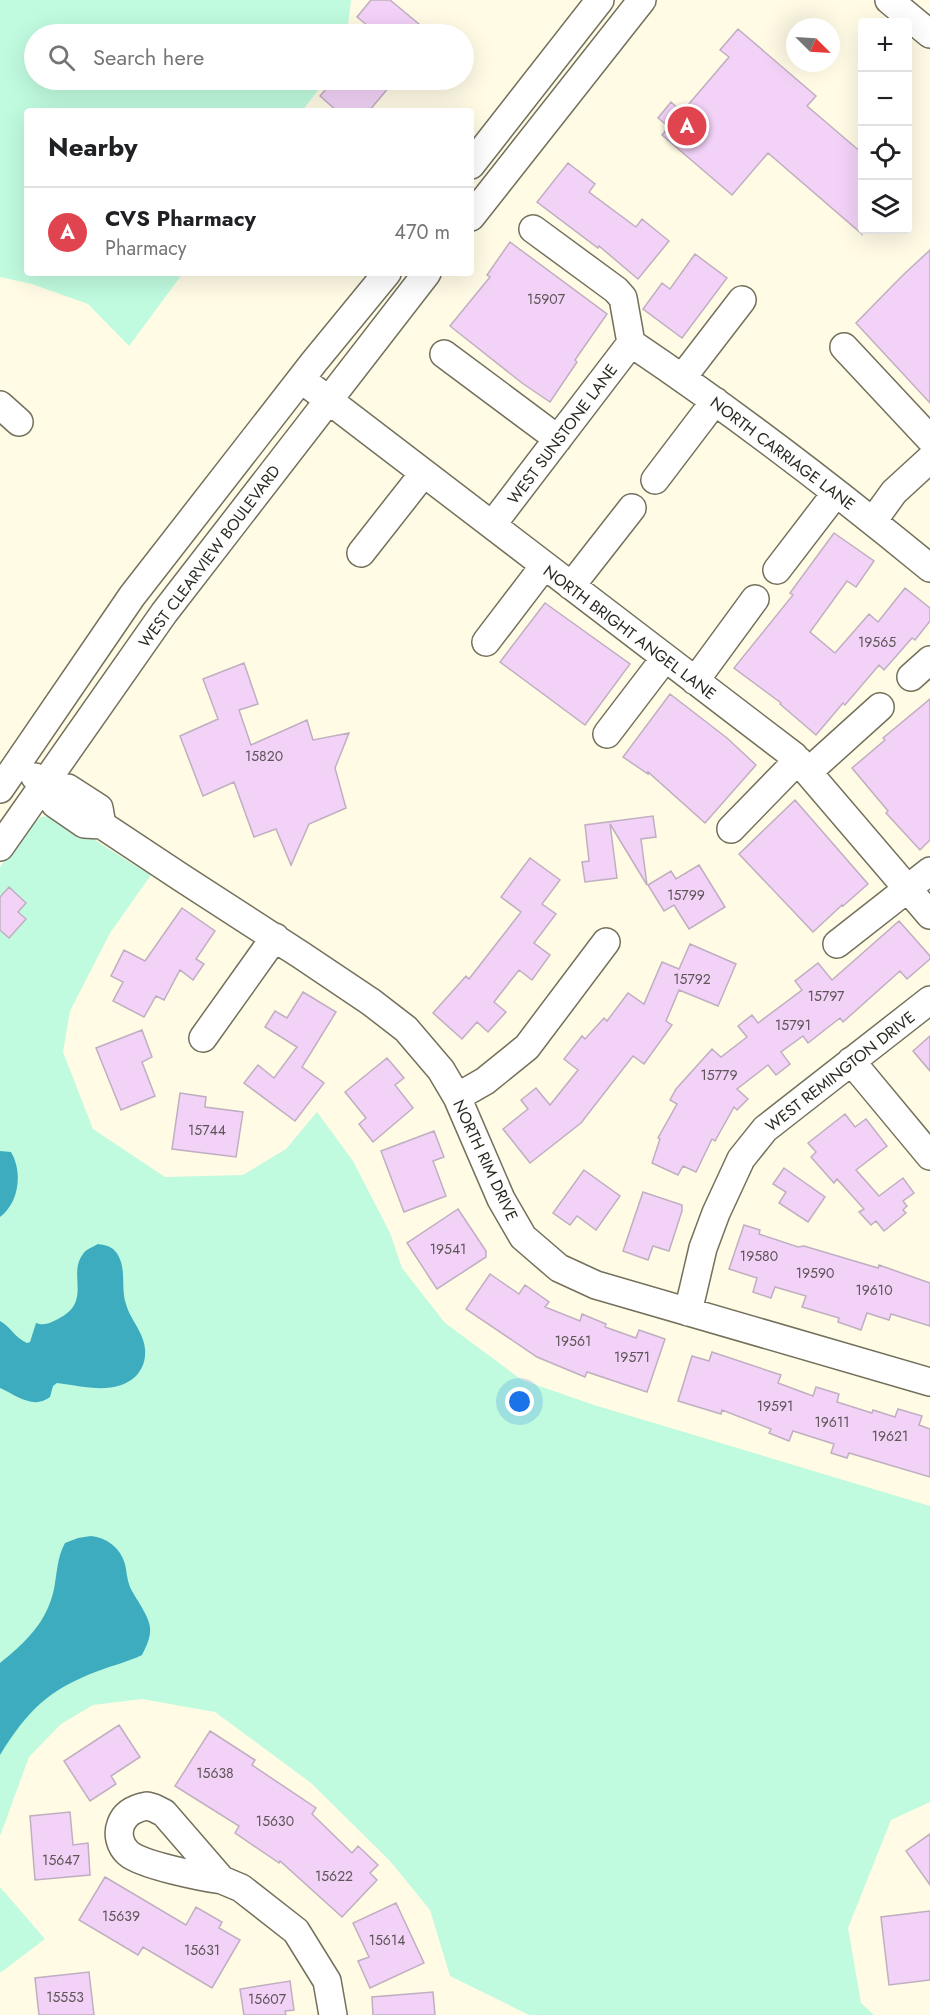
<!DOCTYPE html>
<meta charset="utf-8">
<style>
:root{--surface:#fff;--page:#f6f6f6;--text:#202124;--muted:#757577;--line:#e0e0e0;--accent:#2563eb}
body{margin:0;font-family:Jost,sans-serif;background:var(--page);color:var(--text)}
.controls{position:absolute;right:18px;top:18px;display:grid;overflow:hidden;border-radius:6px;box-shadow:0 6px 24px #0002}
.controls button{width:54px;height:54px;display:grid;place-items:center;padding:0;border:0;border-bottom:2px solid var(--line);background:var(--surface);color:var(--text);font:30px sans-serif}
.compass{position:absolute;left:786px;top:18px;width:54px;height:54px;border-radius:50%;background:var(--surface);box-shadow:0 6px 24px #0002;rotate:114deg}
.you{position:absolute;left:520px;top:1402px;width:21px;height:21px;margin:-15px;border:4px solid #fff;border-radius:50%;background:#1a73e8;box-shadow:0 0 0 9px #1a73e833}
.badge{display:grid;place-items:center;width:39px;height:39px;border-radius:50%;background:var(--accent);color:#fff;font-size:20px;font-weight:700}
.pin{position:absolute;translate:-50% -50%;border:3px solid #fff;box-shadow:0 2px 6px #0006}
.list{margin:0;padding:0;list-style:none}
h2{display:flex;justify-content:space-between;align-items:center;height:78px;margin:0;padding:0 24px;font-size:26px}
h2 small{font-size:20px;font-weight:400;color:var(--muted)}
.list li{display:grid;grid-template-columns:39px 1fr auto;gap:18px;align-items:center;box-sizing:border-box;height:90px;padding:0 24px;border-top:2px solid var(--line)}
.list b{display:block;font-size:22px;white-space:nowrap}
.list p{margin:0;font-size:20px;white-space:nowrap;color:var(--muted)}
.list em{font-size:20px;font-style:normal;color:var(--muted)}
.icon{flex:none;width:33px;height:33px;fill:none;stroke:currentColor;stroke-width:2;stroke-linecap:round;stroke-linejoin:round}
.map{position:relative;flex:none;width:930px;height:2015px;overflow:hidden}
.search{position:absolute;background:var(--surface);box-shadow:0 6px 24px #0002;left:24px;top:24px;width:450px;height:66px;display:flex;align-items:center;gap:15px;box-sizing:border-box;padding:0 21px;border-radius:33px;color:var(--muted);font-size:22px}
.panel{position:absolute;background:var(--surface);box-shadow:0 6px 24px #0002;left:24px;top:108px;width:450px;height:168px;border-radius:6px}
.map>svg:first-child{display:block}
.green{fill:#c0fbdf}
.water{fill:#3dacbe}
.building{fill:#f2d2f7;stroke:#bfafc1;stroke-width:1.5}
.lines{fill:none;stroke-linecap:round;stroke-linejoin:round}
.minor-casing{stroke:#73705c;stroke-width:30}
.minor{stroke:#fff;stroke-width:27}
.labels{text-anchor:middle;stroke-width:4.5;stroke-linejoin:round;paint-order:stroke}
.number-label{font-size:14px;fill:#5e5558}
.street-label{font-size:16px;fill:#2c2b23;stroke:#fff}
</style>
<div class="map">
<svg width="930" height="2015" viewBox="0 0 930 2015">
<rect width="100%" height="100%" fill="#fffbe5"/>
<path class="green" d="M0,0H351L347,34H34V80H326L302,111H27V273H183L129,346L88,304L32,284L0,277Z
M55,816C88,834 118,856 151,875L110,933L70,1011L63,1052L93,1129L165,1177L243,1175L286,1149L317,1112L353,1161L390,1233L402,1268L445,1323L522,1380L594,1405L930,1506V1802L891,1820L848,1928L861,2003L874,2015H529L450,1976L430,1910L390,1861L311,1783L215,1712L142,1699L93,1705L61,1724L29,1757L0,1836V867L31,826L41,817Z
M0,1887L45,1939L0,1973Z"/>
<path class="water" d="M0,1151L11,1152C23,1172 19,1203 0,1217Z
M98,1244C104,1245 111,1246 115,1251C128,1266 120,1287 126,1304C131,1322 147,1335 145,1355C145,1362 141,1371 136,1376C115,1396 83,1386 57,1383L53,1386L50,1397C33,1410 16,1395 0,1388V1321C11,1327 15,1338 27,1343L30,1342L36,1323C45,1326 50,1323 58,1319C93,1302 67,1275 83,1254C86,1249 93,1247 98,1244Z
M91,1536C107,1538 120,1547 125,1564C127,1573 127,1582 132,1591C137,1600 150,1618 150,1628C151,1637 146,1647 142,1655C128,1662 113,1665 98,1671C48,1690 28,1710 0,1755V1663C26,1642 47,1622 54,1589C57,1574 57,1557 65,1543L78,1538Z"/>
<path class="building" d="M371,0H390L431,34H378L357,17Z
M738,29L816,96L807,106L862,153V234L768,153L732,195L662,135L669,127L658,118L671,102L682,112L729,57L720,50Z
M334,80H395L369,111H337L320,96Z
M568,163L595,184L589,192L636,227L642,219L669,241L638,279L599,246L598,248L537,202Z
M510,242L607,314L575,360L577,362L550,402L522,383L450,326L490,277L487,275Z
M930,250V403L856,323L902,276Z
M695,254L727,278L682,338L643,309L662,283L670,289Z
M834,533L874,561L856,587L847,581L810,632L835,653L869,614L878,622L905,588L930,608V621L915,640L912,638L884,670L879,665L845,705L843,703L816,735L780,704L781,703L734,668L793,595L790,593Z
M545,603L630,664L585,725L500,662Z
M244,663L258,704L239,710L251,745L307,720L313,740L349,733L335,768L346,808L309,824L291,865L276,829L254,837L234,782L203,796L180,736L218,719L203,679Z
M670,694L727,738L756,765L705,823L648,772V774L623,757Z
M930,699V840L920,850L886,813L888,811L852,768L885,740L883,738Z
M795,800L868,884L843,906L842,905L813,932L739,854Z
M653,816L656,837L641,839L647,885L610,824L617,878L585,882L582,862L589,861L585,825Z
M530,858L560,880L542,904L556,914L534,943L550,955L532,980L519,970L494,1002L506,1012L488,1032L477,1022L462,1039L433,1013L466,976L469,979L521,912L501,897Z
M699,865L725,907L689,929L674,905L664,911L648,885L671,871L676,879Z
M9,887L26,903L18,912L26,919L9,938L0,930V897Z
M182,908L215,931L196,959L204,964L193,980L180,970L164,1000L156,996L144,1017L113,1001L123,982L111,976L124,950L145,961Z
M899,921L930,956V959L907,979L900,971L843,1022L840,1018L808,1043L803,1036L781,1052L790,1064L776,1075L768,1065L737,1089L748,1099L737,1110L734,1107L715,1141L712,1139L696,1172L683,1166L678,1175L652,1163L660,1139L658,1138L677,1104L670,1100L676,1089L712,1049L721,1057L747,1037L738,1026L752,1015L758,1023L802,990L795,981L818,963L832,980Z
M690,944L736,964L718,1006L679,990L666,1021L672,1025L644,1064L633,1056L581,1123L530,1163L503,1129L528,1109L521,1100L536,1088L550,1105L578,1070L564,1059L582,1036L585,1039L604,1018L607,1021L628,993L644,1004L662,962L679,969Z
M303,992L336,1012L302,1067L324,1083L295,1121L244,1083L258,1065L274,1078L297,1047L265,1027L275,1011L287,1018Z
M142,1030L152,1057L142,1062L155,1096L121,1110L96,1048Z
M930,1036V1071L913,1051Z
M387,1058L404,1078L395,1085L413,1108L373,1142L359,1124L366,1118L345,1092Z
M180,1093L206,1097L205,1107L243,1112L236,1157L172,1149Z
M845,1114L855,1127L866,1119L887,1146L856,1170L879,1196L903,1178L914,1193L903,1201L907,1206L903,1210L906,1213L884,1231L876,1221L871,1225L859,1212L864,1209L837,1179L834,1183L811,1157L816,1152L808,1143Z
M434,1131L444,1157L433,1161L446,1196L404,1212L381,1151Z
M784,1168L825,1197L808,1222L779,1203L786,1192L773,1184Z
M584,1170L620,1196L596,1230L577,1216L570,1225L553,1213Z
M643,1192L682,1205V1211L669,1251L653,1246L648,1260L623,1251Z
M458,1209L486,1251V1257L437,1289L407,1243Z
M744,1225L760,1230L759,1234L798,1247L804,1246L878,1268L879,1265L930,1283V1326L891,1314L889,1320L867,1313L861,1330L838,1322L839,1318L802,1307L806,1296L775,1287L771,1298L753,1292L757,1278L729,1269Z
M490,1274L519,1294L525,1285L549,1302L545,1307L580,1321L582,1314L606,1324L605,1327L636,1338L639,1330L665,1339L647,1392L587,1372L585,1377L537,1357L466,1309Z
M712,1352L781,1375L778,1383L813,1396L816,1387L839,1394L837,1402L872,1413L873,1410L895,1417L898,1409L922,1416L919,1425L930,1429V1477L849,1453L847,1458L831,1453L834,1444L793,1431L789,1441L769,1433L771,1429L722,1410L721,1414L678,1401L692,1356L709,1361Z
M119,1725L140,1757L111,1776L116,1784L90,1801L64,1761Z
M210,1731L255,1760L252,1765L316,1808L312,1814L352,1853L358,1846L378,1865L370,1873L377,1880L342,1917L280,1861L279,1863L235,1833L239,1826L175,1786Z
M70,1812L73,1845L88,1843L90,1875L35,1880L30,1816Z
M930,1834V1885L906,1851Z
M105,1877L186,1925L196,1907L222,1922L219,1928L240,1940L212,1988L143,1947L138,1955L79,1920Z
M396,1903L424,1963L370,1988L358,1961L369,1957L353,1923Z
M930,1911V1980L889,1985L881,1917Z
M89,1972L94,2015H39L35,1978Z
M290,1981L294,2010L285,2011L286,2015H244L240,1989Z
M433,1992L435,2015H373L372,1997Z"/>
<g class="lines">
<g class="minor-casing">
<path id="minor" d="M889,0L930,34
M471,165L600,0
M471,217L642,0
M533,229L616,290L623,298L631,343
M631,343C735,413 834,489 930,568
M844,347L930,439
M444,354L558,439
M682,378L742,300
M301,379L794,756L930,915
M0,405L19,422
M655,480L715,401
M873,521L894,492L930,459
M492,525L631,343
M361,553L423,474
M777,570L836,493
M571,586L632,508
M486,642L544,566
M911,677L930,660
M695,681L755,599
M607,734L665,658
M808,772L880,707
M35,777L45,784L68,788L99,808L102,825
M45,784L55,804L84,824L102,825L182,878L301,955L371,1002L406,1029L441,1070L457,1097L501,1199L523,1237L559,1268L596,1285L930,1382
M0,789L132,596L314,362L387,273
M731,829L798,760
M0,847L164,613L427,273
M837,944L930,871
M203,1038L275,937
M851,1061L930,1156
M457,1097L485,1081L527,1047L606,942
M688,1312L703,1248L716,1213L741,1159L765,1129L930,1000
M147,1806L154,1808L164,1813L222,1880C202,1877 141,1865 128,1853C120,1846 117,1834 121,1824C125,1813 136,1808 147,1806Z
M222,1880L241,1888L296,1931L327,1981L333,2015"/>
</g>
<use href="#minor" class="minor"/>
</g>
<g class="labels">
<g class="number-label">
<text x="546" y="304">15907</text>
<text x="877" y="647">19565</text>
<text x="264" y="761">15820</text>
<text x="686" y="900">15799</text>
<text x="692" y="984">15792</text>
<text x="826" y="1001">15797</text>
<text x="793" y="1030">15791</text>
<text x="719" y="1080">15779</text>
<text x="207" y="1135">15744</text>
<text x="448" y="1254">19541</text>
<text x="759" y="1261">19580</text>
<text x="815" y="1278">19590</text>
<text x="874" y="1295">19610</text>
<text x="573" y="1346">19561</text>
<text x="632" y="1362">19571</text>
<text x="775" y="1411">19591</text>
<text x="832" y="1427">19611</text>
<text x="890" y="1441">19621</text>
<text x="215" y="1778">15638</text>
<text x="275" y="1826">15630</text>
<text x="61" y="1865">15647</text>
<text x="334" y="1881">15622</text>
<text x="121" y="1921">15639</text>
<text x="387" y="1945">15614</text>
<text x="202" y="1955">15631</text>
<text x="65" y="2002">15553</text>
<text x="267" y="2004">15607</text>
</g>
<g class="street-label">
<text transform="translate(562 434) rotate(-53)" y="6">WEST SUNSTONE LANE</text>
<text transform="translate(783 453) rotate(37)" y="6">NORTH CARRIAGE LANE</text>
<text transform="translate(209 556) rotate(-53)" y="6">WEST CLEARVIEW BOULEVARD</text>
<text transform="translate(630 632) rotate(37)" y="6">NORTH BRIGHT ANGEL LANE</text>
<text transform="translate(840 1071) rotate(-38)" y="6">WEST REMINGTON DRIVE</text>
<text transform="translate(486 1160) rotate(65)" y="6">NORTH RIM DRIVE</text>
</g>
</g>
</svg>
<div class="controls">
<button>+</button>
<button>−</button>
<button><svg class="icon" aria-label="locate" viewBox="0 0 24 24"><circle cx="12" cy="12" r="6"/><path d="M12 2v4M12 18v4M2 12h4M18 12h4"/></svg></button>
<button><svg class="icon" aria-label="layers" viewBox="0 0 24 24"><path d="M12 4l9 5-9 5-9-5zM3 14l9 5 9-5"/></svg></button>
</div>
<svg class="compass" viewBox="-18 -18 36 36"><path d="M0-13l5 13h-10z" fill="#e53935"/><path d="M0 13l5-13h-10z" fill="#757577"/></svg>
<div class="you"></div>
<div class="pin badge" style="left:687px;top:126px;background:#e0444e">A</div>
<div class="search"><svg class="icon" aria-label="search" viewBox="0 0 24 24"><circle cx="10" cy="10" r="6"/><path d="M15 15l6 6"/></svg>Search here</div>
<section class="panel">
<h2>Nearby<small></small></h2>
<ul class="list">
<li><span class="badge" style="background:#e0444e">A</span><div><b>CVS Pharmacy</b><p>Pharmacy</p></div><em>470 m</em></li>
</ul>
</section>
</div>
